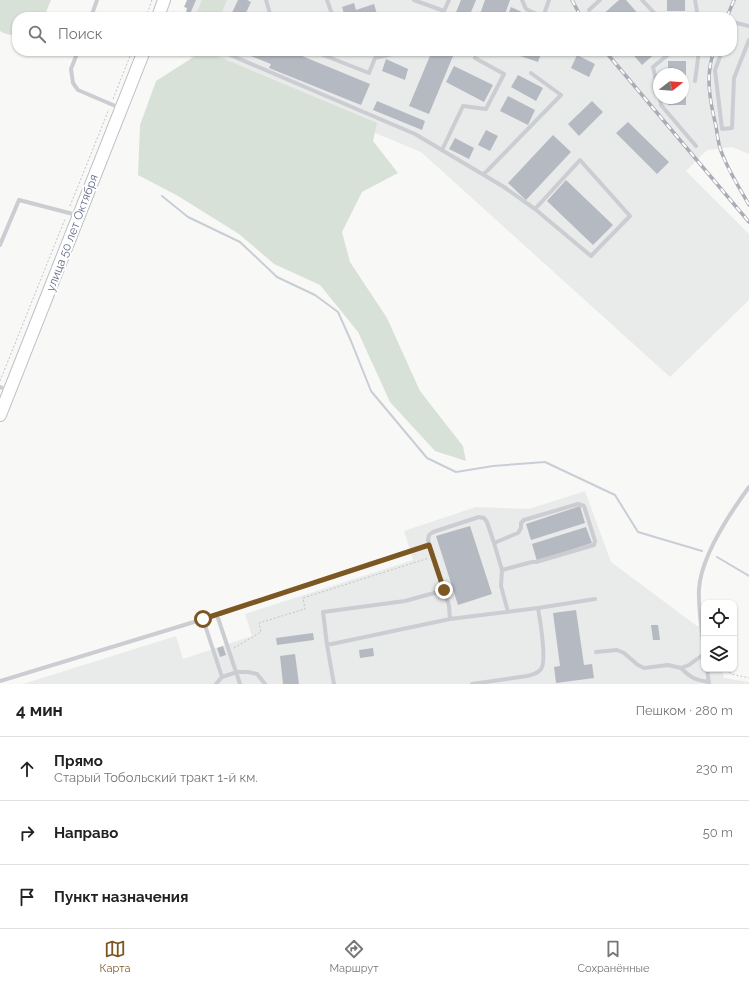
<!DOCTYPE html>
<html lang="ru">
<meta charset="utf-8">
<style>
:root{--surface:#fff;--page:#f2f2f2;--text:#222;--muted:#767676;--line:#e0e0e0;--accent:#7d5722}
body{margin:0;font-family:Raleway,sans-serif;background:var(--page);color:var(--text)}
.controls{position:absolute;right:12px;bottom:12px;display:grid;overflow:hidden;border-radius:8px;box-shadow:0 1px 3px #0004}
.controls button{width:36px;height:36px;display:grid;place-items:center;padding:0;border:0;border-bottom:1px solid var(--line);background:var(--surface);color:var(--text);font:20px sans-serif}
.compass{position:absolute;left:653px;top:68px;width:36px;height:36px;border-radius:50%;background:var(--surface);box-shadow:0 1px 3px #0004;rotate:73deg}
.stop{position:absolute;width:12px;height:12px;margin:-9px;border:3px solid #7d5722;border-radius:50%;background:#fff}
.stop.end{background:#7d5722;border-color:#fff;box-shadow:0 1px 4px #0008}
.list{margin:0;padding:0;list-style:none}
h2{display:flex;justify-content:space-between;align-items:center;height:52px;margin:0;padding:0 16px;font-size:17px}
h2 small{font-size:13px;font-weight:400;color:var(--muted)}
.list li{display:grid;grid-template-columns:26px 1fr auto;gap:12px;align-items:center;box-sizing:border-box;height:64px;padding:0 16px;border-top:1px solid var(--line)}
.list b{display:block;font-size:15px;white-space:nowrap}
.list p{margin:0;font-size:13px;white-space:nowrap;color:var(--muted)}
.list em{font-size:13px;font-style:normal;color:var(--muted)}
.icon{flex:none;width:22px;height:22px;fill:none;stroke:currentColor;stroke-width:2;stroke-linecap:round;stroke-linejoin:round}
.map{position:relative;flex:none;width:749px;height:684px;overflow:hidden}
.search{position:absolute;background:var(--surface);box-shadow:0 1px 3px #0004;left:12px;right:12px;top:12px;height:44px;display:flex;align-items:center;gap:10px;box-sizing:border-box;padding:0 14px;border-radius:16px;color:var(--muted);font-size:15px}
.sheet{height:244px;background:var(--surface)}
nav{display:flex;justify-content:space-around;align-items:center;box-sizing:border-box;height:56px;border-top:1px solid var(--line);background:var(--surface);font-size:11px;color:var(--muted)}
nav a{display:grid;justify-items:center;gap:2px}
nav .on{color:var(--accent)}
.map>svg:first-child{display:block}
.built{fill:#e9eaea;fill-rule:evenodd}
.green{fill:#d8e1d7}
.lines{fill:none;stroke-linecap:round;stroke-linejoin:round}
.stream{stroke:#c9ced6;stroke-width:2}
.building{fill:#b5b9c2}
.secondary-casing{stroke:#bdbfc6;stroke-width:14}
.path{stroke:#c2c3c7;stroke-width:1;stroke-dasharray:2 2;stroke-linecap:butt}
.service{stroke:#cccdd2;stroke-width:4}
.secondary{stroke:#fff;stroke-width:12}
.rail-casing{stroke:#abadb6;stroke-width:3.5}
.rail{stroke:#fff;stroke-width:2;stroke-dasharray:6;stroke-linecap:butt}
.route{stroke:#7d5722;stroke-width:5}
.labels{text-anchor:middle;stroke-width:4;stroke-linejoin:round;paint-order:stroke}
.street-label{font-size:12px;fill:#666e89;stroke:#fff}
</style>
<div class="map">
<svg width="749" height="684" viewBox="0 0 749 684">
<rect width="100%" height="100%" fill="#f8f9f6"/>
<path class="built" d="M193,0H749V154L732,147L707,150L686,171L749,234V300L670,377L421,152L177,51H732V17H185ZM659,74H683V98H659Z
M585,491L611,562L697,626L704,625V669H722L724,678L749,682V684H23L176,636L183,659L252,636L245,614L413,560L404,531L476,507L529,509Z"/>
<path class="green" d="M0,0H51L44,17H17V35C10,35 5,34 0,31Z
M202,0H227L220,17H195Z
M203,51H205L377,123L373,141L398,173L362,192L342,232L350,262L387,318L420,391L463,446L466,461L435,451L390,402L358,332L320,285L274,264L239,234L178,196L138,175L140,125L156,81Z"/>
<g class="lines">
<path class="stream" d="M162,196L188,217L240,242L277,277L315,295L338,312L351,341L371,391L427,458L456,472L493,466L545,462L615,495L638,532L702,551
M717,557L749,576"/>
</g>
<path class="building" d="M187,0H196L190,14L186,12L187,8L184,7Z
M238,0H247L251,2L244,17H230Z
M461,0H476L469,17H454Z
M485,0H510L504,17H479Z
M619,0H626L641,17H600Z
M667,0H685V11H667Z
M354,3L356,10L374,4L378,17H345L342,7Z
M511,7L524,13L522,17H507Z
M238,51H290L370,84L361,105L269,68L271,64Z
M432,51H440L453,56L429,114L409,106Z
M522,51H542L538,62L520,56Z
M630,51H658L642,65Z
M577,55L595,64L589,77L571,68Z
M386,59L408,69L405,80L382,71Z
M668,61H686V105H668V98H683V74H668Z
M454,66L493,85L484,102L446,82Z
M518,75L543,88L536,101L511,87Z
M508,96L535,110L528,125L500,111Z
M377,101L425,121L422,130L373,110Z
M592,101L603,112L579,136L568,124Z
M628,122L669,162L657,174L616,133Z
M486,130L498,136L490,151L478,145Z
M553,135L571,152L526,200L508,183Z
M455,138L474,148L469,159L449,149Z
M566,180L613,225L593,245L547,201Z
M580,506L585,523L531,540L526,524Z
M470,526L492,594L458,605L436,536Z
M586,527L592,543L537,561L532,544Z
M576,610L584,665L592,664L594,678L556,683L554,667L560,666L553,613Z
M651,625H658L660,640H653Z
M313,633L314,640L277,645L276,638Z
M223,646L226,655L220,657L217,648Z
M373,648L374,656L360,658L359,650Z
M295,654L299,684H283L280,656Z"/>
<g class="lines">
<g class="secondary-casing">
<path id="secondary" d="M158,17L164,0
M0,415L144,51"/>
</g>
<path class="path" d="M146,17L152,0
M113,99L132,51
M70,206L109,109
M0,381L65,219
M234,648L261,632L259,623L305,609L303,598L429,558
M727,669L731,674L749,678"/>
<path class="service" d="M266,0L271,17
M327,0L333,17
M414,0L444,11L449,0
M522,0L526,9L543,17L549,0
M642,0L658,17
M695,0L698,17
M589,10L600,0
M91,17L97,0
M732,22L749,26
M78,51L71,69L73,83L78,90L120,108
M221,51L415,134L504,187L535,209L591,256L630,216L580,160L535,209
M313,51L369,73L375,58L404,51
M722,51L715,70L722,129L732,128L734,78L749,40
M695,81L699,51
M659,94L653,67L670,53L669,51
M660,98L661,105L696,146
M442,150L463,106L486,109L504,74L475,58
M483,174L487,171L561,95L531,73
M0,245L19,200L77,215
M0,387L9,391
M502,570L501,586L508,612
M217,615L240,684
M203,619L222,677
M450,619L449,606L428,540L429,535L433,532L479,517L484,518L487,522L494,543L518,533L521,528V523L524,520L578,504L584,506L595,541L594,545L536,562H532L502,570L494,543
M327,645L323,612L405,601L445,590
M704,650C702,630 698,609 699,589C701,557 730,513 749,487
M596,652L617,650L624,653L638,665L644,668L668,665L681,668L689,665L704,654
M681,668C691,678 695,680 709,682
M707,669L709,684
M0,681L217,615L429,545
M216,684L222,677L237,672H248L257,674L265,684
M334,684L327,645L450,619L538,608L595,599
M472,684L527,676C532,675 537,674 541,669C547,661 540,619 538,608"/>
<use href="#secondary" class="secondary"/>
<g class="rail-casing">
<path id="rail" d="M572,0L581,17
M727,17L734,0
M605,51L749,222
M714,51C705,75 710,102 716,126C717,133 718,141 720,148C726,167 739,187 749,205"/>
</g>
<use href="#rail" class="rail"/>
</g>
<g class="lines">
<path class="route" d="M203,619L429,545L444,590"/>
</g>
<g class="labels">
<g class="street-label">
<text transform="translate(72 233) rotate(-69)" y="4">улица 50 лет Октября</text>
</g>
</g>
</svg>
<div class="controls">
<button><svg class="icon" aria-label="locate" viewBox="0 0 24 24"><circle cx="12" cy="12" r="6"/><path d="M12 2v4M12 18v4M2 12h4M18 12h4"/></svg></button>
<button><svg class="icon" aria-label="layers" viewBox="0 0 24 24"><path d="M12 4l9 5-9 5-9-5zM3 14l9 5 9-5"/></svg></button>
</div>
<svg class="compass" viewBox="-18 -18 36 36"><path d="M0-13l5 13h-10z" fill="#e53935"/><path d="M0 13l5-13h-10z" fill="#767676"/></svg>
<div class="stop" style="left:203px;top:619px"></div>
<div class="stop end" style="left:444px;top:590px"></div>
<div class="search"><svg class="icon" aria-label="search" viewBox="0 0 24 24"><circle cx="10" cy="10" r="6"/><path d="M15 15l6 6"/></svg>Поиск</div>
</div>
<section class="sheet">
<h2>4 мин<small>Пешком · 280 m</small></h2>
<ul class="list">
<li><svg class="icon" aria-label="ahead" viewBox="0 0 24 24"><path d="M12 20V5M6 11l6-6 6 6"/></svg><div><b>Прямо</b><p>Старый Тобольский тракт 1-й км.</p></div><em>230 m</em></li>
<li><svg class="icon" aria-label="right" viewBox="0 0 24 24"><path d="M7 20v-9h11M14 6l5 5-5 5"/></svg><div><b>Направо</b></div><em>50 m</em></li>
<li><svg class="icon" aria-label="arrive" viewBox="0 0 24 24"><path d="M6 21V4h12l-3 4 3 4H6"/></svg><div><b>Пункт назначения</b></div></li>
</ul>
</section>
<nav>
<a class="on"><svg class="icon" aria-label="map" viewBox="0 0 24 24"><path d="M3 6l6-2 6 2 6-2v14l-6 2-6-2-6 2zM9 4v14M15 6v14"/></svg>Карта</a>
<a><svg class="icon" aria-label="directions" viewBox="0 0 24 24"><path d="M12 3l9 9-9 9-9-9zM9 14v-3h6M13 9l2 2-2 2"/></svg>Маршрут</a>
<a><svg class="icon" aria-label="saved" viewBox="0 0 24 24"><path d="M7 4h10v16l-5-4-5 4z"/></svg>Сохранённые</a>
</nav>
